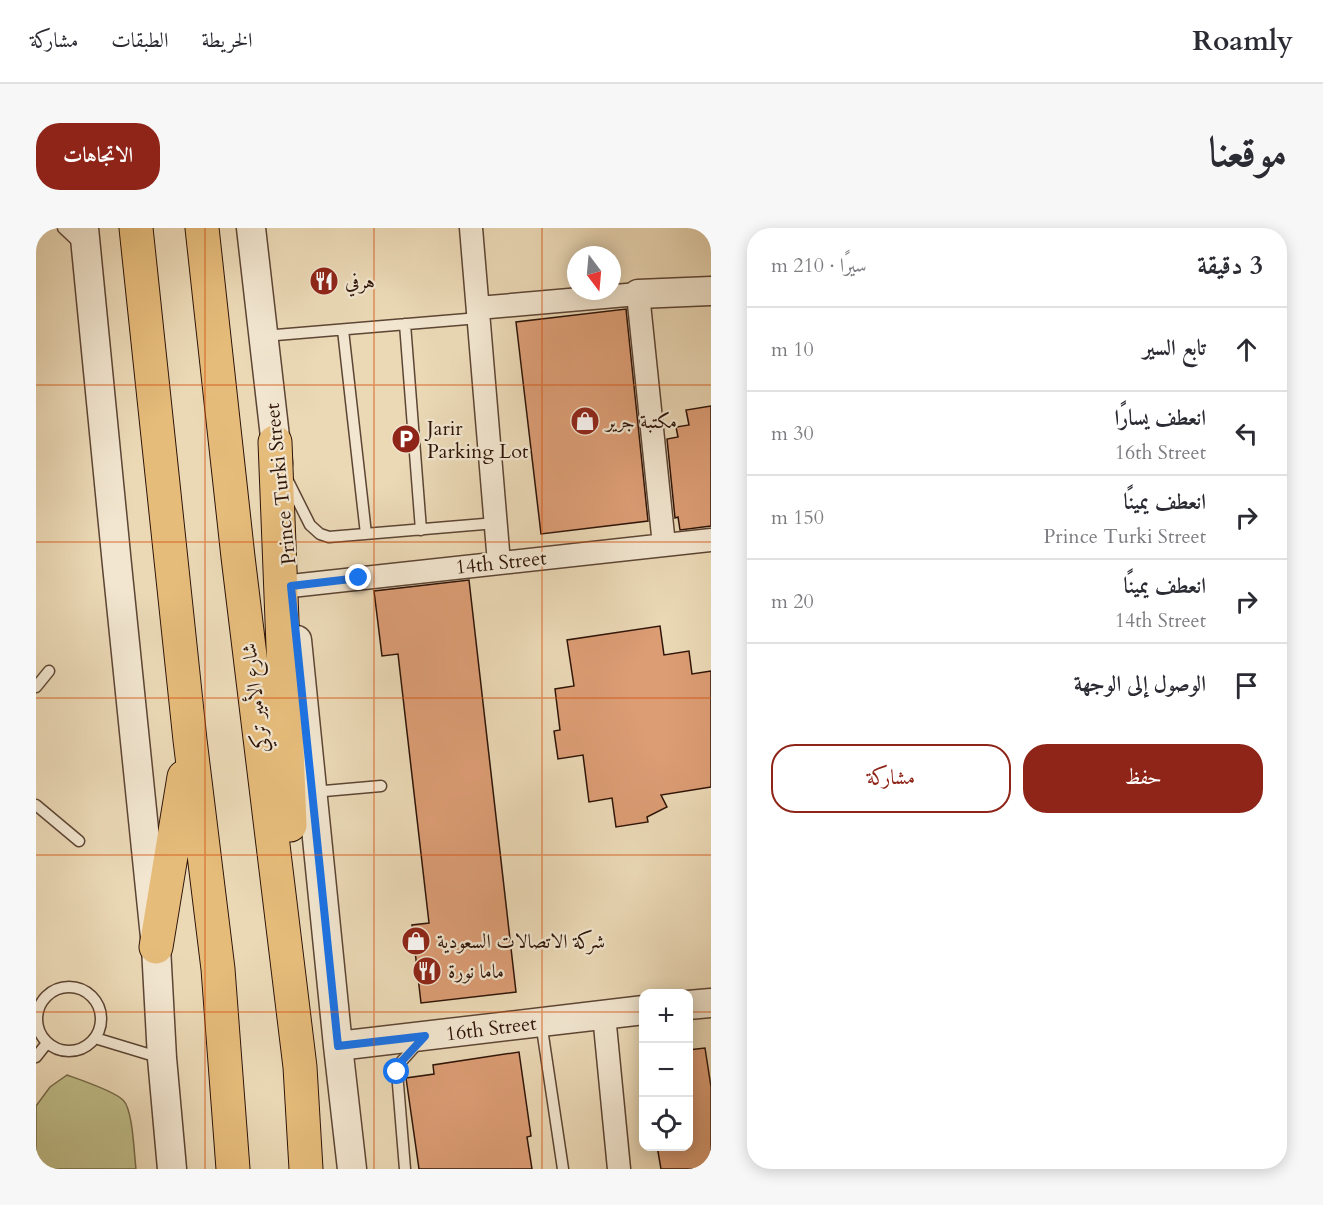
<!DOCTYPE html>
<html lang="ar">
<meta charset="utf-8">
<style>
:root{--surface:#fff;--page:#f7f7f7;--text:#2b2b33;--muted:#7c7c81;--line:#e1e1e2;--accent:#8f2418}
body{margin:0;font-family:Cardo,Amiri,serif;background:var(--page);color:var(--text);direction:rtl}
.controls{position:absolute;right:18px;bottom:18px;display:grid;overflow:hidden;border-radius:12px;box-shadow:0 3px 15px #0003}
.controls button{width:54px;height:54px;display:grid;place-items:center;padding:0;border:0;border-bottom:2px solid var(--line);background:var(--surface);color:var(--text);font:30px sans-serif}
.compass{position:absolute;left:531px;top:18px;width:54px;height:54px;border-radius:50%;background:var(--surface);box-shadow:0 3px 15px #0003;rotate:164deg}
.stop{position:absolute;width:18px;height:18px;margin:-14px;border:4px solid #1a73e8;border-radius:50%;background:#fff}
.stop.end{background:#1a73e8;border-color:#fff;box-shadow:0 2px 6px #0008}
.list{margin:0;padding:0;list-style:none}
h2{display:flex;justify-content:space-between;align-items:center;height:78px;margin:0;padding:0 24px;font-size:26px}
h2 small{font-size:20px;font-weight:400;color:var(--muted)}
.list li{display:grid;grid-template-columns:39px 1fr auto;gap:18px;align-items:center;box-sizing:border-box;height:84px;padding:0 24px;border-top:2px solid var(--line)}
.list b{display:block;font-size:22px;white-space:nowrap}
.list p{margin:0;font-size:20px;white-space:nowrap;color:var(--muted)}
.list em{font-size:20px;font-style:normal;color:var(--muted)}
.actions{display:flex;gap:12px;padding:18px 24px}
.actions a{flex:1;padding:14px 0;border:2px solid var(--accent);border-radius:24px;text-align:center;font-size:21px;color:var(--accent)}
.actions .main{background:var(--accent);color:#fff}
.icon{flex:none;width:33px;height:33px;fill:none;stroke:currentColor;stroke-width:2;stroke-linecap:round;stroke-linejoin:round}
.map{position:relative;flex:none;width:675px;height:941px;overflow:hidden;direction:ltr;border-radius:24px}
header{display:flex;align-items:center;gap:36px;box-sizing:border-box;height:84px;padding:0 30px;background:var(--surface);border-bottom:2px solid var(--line)}
header strong{font-size:28px}
nav{display:flex;gap:33px;margin-inline-start:auto;font-size:21px}
.intro{display:flex;align-items:center;justify-content:space-between;box-sizing:border-box;height:144px;padding:0 36px}
h1{margin:0;font-size:42px}
.button{padding:15px 27px;border-radius:24px;background:var(--accent);color:#fff;font-size:21px;font-weight:700}
main{display:flex;gap:36px;padding:0 36px}
aside{flex:1;background:var(--surface);border-radius:24px;box-shadow:0 3px 15px #0003}
.map>svg:first-child{display:block}
.green{fill:#bfbd88;stroke:#766848;stroke-width:1.5}
.building{fill:#dc9d75;stroke:#2e1408;stroke-width:1.5}
.lines{fill:none;stroke-linecap:round;stroke-linejoin:round}
.service-casing{stroke:#5d4534;stroke-width:13}
.minor-casing{stroke:#5d4534;stroke-width:25}
.tertiary-casing{stroke:#5d4534;stroke-width:31}
.primary-casing{stroke:#2e1408;stroke-width:35}
.service{stroke:#f2e6d0;stroke-width:10}
.minor{stroke:#f2e6d0;stroke-width:22}
.tertiary{stroke:#f2e6d0;stroke-width:28}
.primary{stroke:#e6bc7b;stroke-width:33}
.route{stroke:#1a73e8;stroke-width:8}
.grid{fill:none;stroke:#d5520c;stroke-width:1.5;stroke-opacity:0.55}
.labels{text-anchor:middle;stroke-width:4.5;stroke-linejoin:round;paint-order:stroke}
.poi-label{font-size:20px;fill:#2e1408;stroke:#f2e6d0;text-anchor:start}
.street-label{font-size:20px;fill:#2e1408;stroke:#f2e6d0}
</style>
<header>
<strong>Roamly</strong>
<nav><a>الخريطة</a><a>الطبقات</a><a>مشاركة</a></nav>
</header>
<div class="intro"><h1>موقعنا</h1><a class="button">الاتجاهات</a></div>
<main>
<aside>
<h2>3 دقيقة<small>سيرًا · 210 m</small></h2>
<ul class="list">
<li><svg class="icon" aria-label="ahead" viewBox="0 0 24 24"><path d="M12 20V5M6 11l6-6 6 6"/></svg><div><b>تابع السير</b></div><em>10 m</em></li>
<li><svg class="icon" aria-label="left" viewBox="0 0 24 24"><path d="M17 20v-9H6M10 6l-5 5 5 5"/></svg><div><b>انعطف يسارًا</b><p>16th Street</p></div><em>30 m</em></li>
<li><svg class="icon" aria-label="right" viewBox="0 0 24 24"><path d="M7 20v-9h11M14 6l5 5-5 5"/></svg><div><b>انعطف يمينًا</b><p>Prince Turki Street</p></div><em>150 m</em></li>
<li><svg class="icon" aria-label="right" viewBox="0 0 24 24"><path d="M7 20v-9h11M14 6l5 5-5 5"/></svg><div><b>انعطف يمينًا</b><p>14th Street</p></div><em>20 m</em></li>
<li><svg class="icon" aria-label="arrive" viewBox="0 0 24 24"><path d="M6 21V4h12l-3 4 3 4H6"/></svg><div><b>الوصول إلى الوجهة</b></div></li>
</ul>
<div class="actions"><a class="main">حفظ</a><a>مشاركة</a></div>
</aside>
<div class="map">
<svg width="675" height="941" viewBox="0 0 675 941">
<rect width="100%" height="100%" fill="#ebd9b6"/>
<filter id="stains"><feTurbulence type="fractalNoise" baseFrequency=".00333" numOctaves="4"/><feColorMatrix values="0 0 0 0 .2 0 0 0 0 .09 0 0 0 0 .02 0 0 0 .5 -.17"/></filter>
<radialGradient id="worn" r=".72"><stop offset=".6" stop-color="#630" stop-opacity="0"/><stop offset="1" stop-color="#630" stop-opacity=".3"/></radialGradient>
<path class="green" d="M31,847C45,852 78,863 87,872C97,881 98,926 100,941H0V878L14,859Z"/>
<path class="building" d="M590,81L612,293L505,306L480,94Z
M675,178V298L644,302L642,289L639,290L631,211L642,209L640,199L653,197L650,182Z
M433,352L480,764L385,775L376,697L393,695L362,426L346,428L338,363Z
M624,398L628,427L653,423L656,446L675,443V559L625,567L631,579L611,589L612,594L580,599L576,570L553,574L547,527L522,531L518,503L524,502L519,461L538,458L531,412Z
M669,820L675,859V941H625L621,918H652V822Z
M483,824L495,908L491,909L496,941H383L370,850L398,846L397,837Z"/>
<g class="lines">
<g class="service-casing">
<path id="service" d="M27,0L44,16
M369,96L385,302
M307,102L330,306
M228,108L443,90
M252,253L274,297L284,306L293,309L460,295
M0,459L13,443
M277,564L345,558
M0,577L43,613
M1 791a32 32 0 1 1 64 0a32 32 0 1 1-64 0Z
M505,794L527,941
M59,810L125,830
M0,829L11,815
M369,941L361,844L365,834L383,814"/>
</g>
<g class="minor-casing">
<path id="minor" d="M435,0L463,335
M442,80L602,66L628,317
M255,358L675,312
M568,787L583,941"/>
</g>
<g class="tertiary-casing">
<path id="tertiary" d="M48,0L81,337L120,719L126,830L136,941
M215,0L242,235
M602,66L675,63
M261,412L302,818L316,941
M652,777L675,775
M302,818L608,782"/>
</g>
<g class="primary-casing">
<path id="primary" d="M100,0L154,512L182,741L197,941
M166,0L202,329L264,839L270,941
M239,214L254,597
M120,719L148,549"/>
</g>
<use href="#service" class="service"/>
<use href="#minor" class="minor"/>
<use href="#tertiary" class="tertiary"/>
<use href="#primary" class="primary"/>
</g>
<g class="lines">
<path class="route" d="M323,350L255,358L302,818L389,808L365,834L361,844"/>
</g>
<path class="grid" d="M169,0V941M338,0V941M506,0V941M0,157H675M0,314H675M0,470H675M0,627H675M0,784H608M652,784H675"/>
<defs>
<g id="restaurant-disc" transform="scale(1.5)"><circle r="9.5" fill="#8f2418" stroke="#f2e6d0"/><path d="M-5-6h1v4h1v-4h1v4h1v-4h1v5L-1.5 .5V6h-2V.5L-5-1ZM5-6V6H3V1.5H1.5Q1.5-4 5-6Z" fill="#fff"/></g>
<g id="shop-disc" transform="scale(1.5)"><circle r="9.5" fill="#8f2418" stroke="#f2e6d0"/><path d="M-5-2.5h2.3a2.7 3.5 0 0 1 5.4 0H5L5.5 6h-11ZM-1.5-2.5h3a1.5 2.3 0 0 0-3 0Z" fill="#fff"/></g>
<g id="parking-disc" transform="scale(1.5)"><circle r="9.5" fill="#8f2418" stroke="#f2e6d0"/><path d="M-3.5-5.5H1a3.5 3.5 0 0 1 0 7H-1V5.5H-3.5ZM-1-3.4V-.6H.8a1.4 1.4 0 0 0 0-2.8Z" fill="#fff"/></g>
</defs>
<g fill-rule="evenodd">
<use href="#restaurant-disc" x="288" y="53"/>
<use href="#shop-disc" x="549" y="193"/>
<use href="#parking-disc" x="370" y="211"/>
<use href="#shop-disc" x="380" y="713"/>
<use href="#restaurant-disc" x="391" y="743"/>
</g>
<g class="labels">
<g class="poi-label">
<text x="309" y="60">هرفي</text>
<text x="570" y="200">مكتبة جرير</text>
<text x="391" y="207">Jarir<tspan x="391" dy="23">Parking Lot</tspan></text>
<text x="401" y="720">شركة الاتصالات السعودية</text>
<text x="412" y="750">ماما نورة</text>
</g>
<g class="street-label">
<text transform="translate(244 256) rotate(-96)" y="7">Prince Turki Street</text>
<text transform="translate(465 334) rotate(-6)" y="7">14th Street</text>
<text transform="translate(219 470) rotate(-97)" y="7">شارع الأمير تركي</text>
<text transform="translate(455 800) rotate(-7)" y="7">16th Street</text>
</g>
</g>
<rect width="100%" height="100%" filter="url(#stains)"/>
<rect width="100%" height="100%" fill="url(#worn)"/>
</svg>
<div class="controls">
<button>+</button>
<button>−</button>
<button><svg class="icon" aria-label="locate" viewBox="0 0 24 24"><circle cx="12" cy="12" r="6"/><path d="M12 2v4M12 18v4M2 12h4M18 12h4"/></svg></button>
</div>
<svg class="compass" viewBox="-18 -18 36 36"><path d="M0-13l5 13h-10z" fill="#e53935"/><path d="M0 13l5-13h-10z" fill="#7c7c81"/></svg>
<div class="stop" style="left:361px;top:844px"></div>
<div class="stop end" style="left:323px;top:350px"></div>
</div>
</main>
